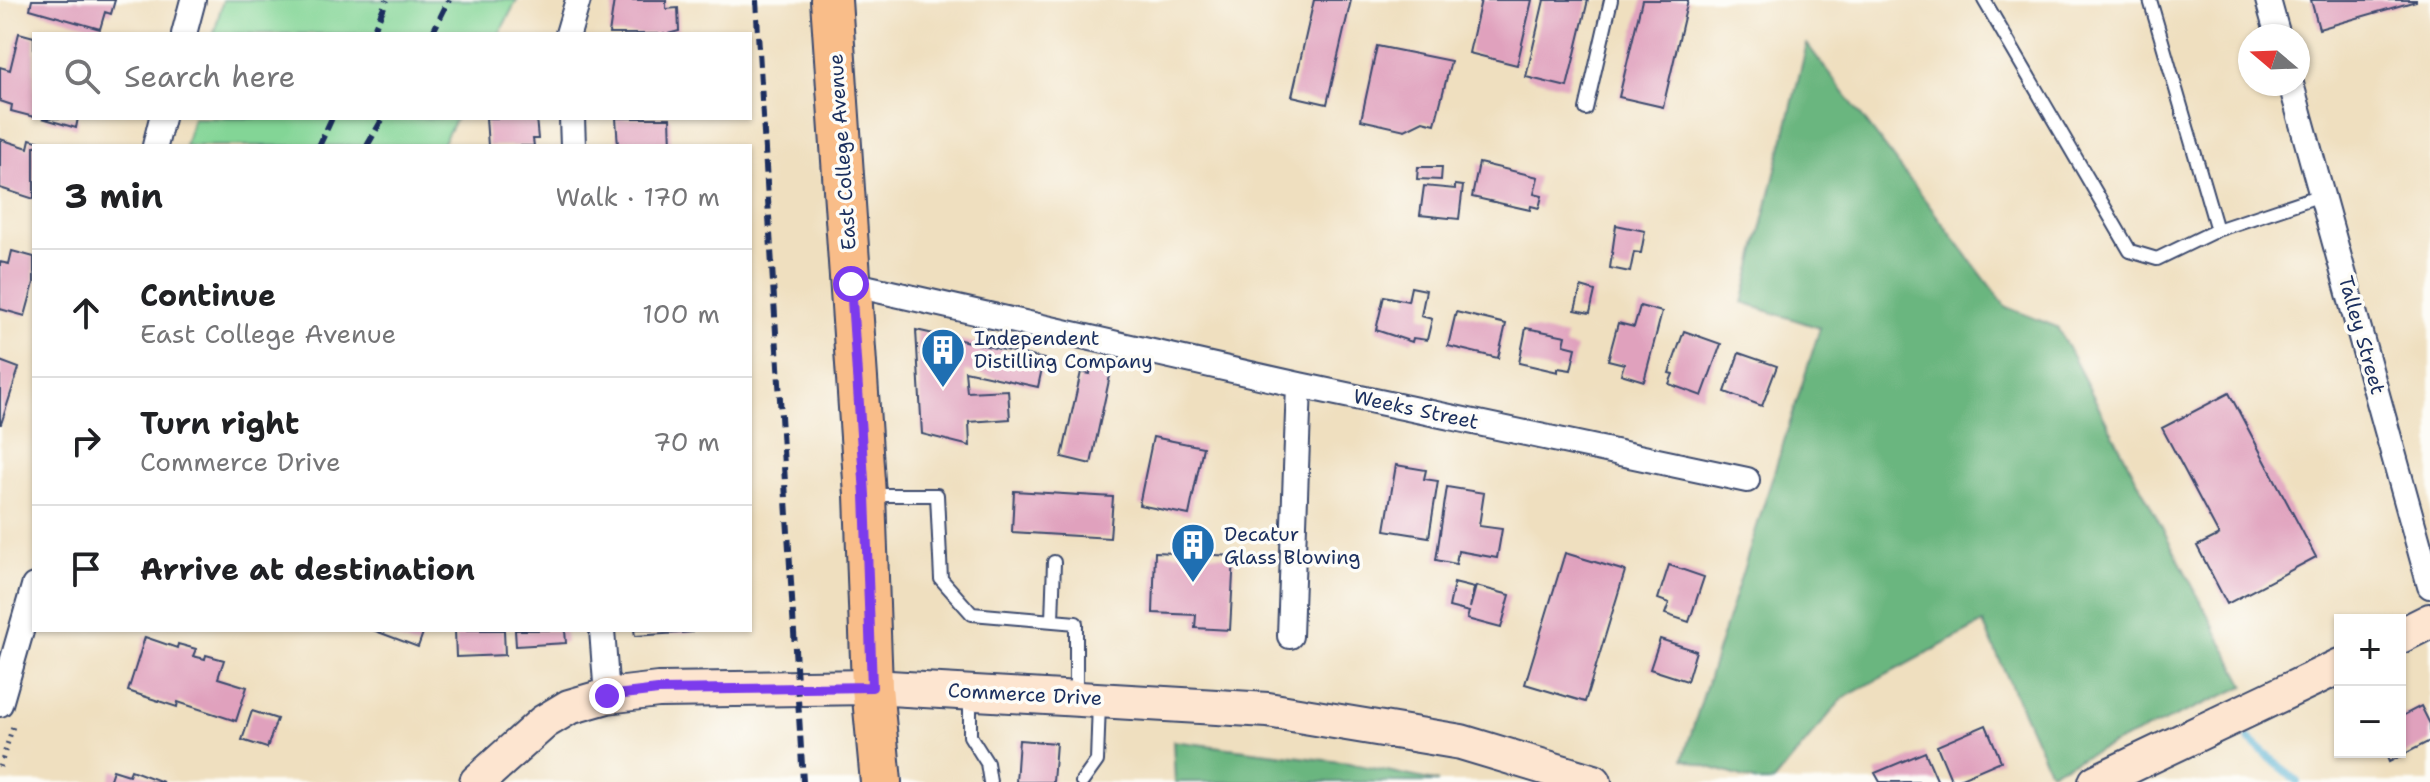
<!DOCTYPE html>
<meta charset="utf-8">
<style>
:root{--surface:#fff;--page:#f2f2f2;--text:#202124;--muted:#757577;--line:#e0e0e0}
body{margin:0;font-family:"Shantell Sans",sans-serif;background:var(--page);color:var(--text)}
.controls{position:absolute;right:24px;bottom:24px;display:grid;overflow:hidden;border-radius:0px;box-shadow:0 2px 6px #0004}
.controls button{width:72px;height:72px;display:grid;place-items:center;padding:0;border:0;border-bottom:2px solid var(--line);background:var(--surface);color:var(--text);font:40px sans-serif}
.compass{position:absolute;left:2238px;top:24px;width:72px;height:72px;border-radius:50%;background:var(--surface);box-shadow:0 2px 6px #0004;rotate:289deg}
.stop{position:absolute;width:24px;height:24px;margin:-18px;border:6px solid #7c3aed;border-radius:50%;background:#fff}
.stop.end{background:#7c3aed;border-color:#fff;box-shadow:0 2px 8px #0008}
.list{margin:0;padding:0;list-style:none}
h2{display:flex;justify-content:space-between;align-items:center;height:104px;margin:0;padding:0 32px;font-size:34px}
h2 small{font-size:26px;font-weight:400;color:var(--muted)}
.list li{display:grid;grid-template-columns:52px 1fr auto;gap:24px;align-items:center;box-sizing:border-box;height:128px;padding:0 32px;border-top:2px solid var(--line)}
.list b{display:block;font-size:30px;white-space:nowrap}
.list p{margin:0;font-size:26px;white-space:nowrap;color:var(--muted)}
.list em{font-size:26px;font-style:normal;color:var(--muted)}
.icon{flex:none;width:44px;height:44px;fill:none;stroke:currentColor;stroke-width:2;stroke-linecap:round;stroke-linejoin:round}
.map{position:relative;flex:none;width:2430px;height:782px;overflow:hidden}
.search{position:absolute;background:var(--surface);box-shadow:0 2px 6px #0004;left:32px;top:32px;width:720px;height:88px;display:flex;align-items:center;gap:20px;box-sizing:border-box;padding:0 28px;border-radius:0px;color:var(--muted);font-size:30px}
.panel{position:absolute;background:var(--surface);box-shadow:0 2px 6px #0004;left:32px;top:144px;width:720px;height:488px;border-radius:0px}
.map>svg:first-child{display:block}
.green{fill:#83d596;stroke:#4f827a;stroke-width:2}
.forest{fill:#6ab67f;stroke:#42726e;stroke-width:2}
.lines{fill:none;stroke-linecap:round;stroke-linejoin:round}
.stream{stroke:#53afd1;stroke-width:8}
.building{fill:#e0a1bd}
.service-casing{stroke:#3b496d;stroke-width:16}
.minor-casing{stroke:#3b496d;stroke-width:28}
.secondary-casing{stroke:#3b496d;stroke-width:38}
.primary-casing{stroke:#3b496d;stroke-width:44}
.path{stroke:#3b496d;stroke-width:5;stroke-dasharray:2 6;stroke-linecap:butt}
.service{stroke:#fff;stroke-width:12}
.minor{stroke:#fff;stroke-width:24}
.secondary{stroke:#fde5d0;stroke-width:34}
.primary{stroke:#f9bd89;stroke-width:40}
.rail{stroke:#1b2f5e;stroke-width:6;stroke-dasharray:12 6;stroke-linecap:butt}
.route{stroke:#7c3aed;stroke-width:10}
.labels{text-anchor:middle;stroke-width:7;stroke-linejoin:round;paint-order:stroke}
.street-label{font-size:20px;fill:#1b2f5e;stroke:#fdfcf7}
.poi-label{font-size:20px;fill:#1b2f5e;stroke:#fdfcf7;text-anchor:start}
</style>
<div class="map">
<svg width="2430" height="782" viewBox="0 0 2430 782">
<rect width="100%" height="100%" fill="#fdfcf7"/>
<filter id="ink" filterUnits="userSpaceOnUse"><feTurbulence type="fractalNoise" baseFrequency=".0125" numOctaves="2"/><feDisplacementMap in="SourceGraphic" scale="16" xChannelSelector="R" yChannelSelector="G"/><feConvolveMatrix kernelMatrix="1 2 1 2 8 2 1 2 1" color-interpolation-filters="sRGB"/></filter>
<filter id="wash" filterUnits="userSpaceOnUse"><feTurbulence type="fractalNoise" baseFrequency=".006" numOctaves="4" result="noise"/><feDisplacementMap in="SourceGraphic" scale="32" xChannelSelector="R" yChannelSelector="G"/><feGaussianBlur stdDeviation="1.8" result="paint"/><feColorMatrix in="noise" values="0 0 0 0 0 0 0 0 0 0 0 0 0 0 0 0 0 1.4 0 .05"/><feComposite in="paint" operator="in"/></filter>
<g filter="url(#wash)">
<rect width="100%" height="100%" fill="#efdfbf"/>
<path class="green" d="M223,0H517L499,34H214Z
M193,118H456L441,146H185Z"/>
<path class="forest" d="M1807,44L2006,307L2057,327L2245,686L2050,772L1983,623L1843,698L1773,782H1758L1683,759L1820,328L1743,303Z
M1173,741L1349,763L1439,782H1175Z"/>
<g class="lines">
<path class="stream" d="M2249,739L2297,782"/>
</g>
<g id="blocks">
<path class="building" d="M32,0H115L111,14L105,12L100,29L30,9Z
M614,0H666V9L678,8L679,31L668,34H609Z
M1314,0H1351L1327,104L1292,96Z
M1481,0H1532L1517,65L1469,53Z
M1544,0H1588L1567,87L1526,77Z
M1642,0H1688L1663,107L1619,97Z
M2311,0H2416V1L2319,29Z
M19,33L34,37V117L11,111L12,105L0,101V67L10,70Z
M1377,46L1451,61L1435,124L1423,121L1405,130L1361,120Z
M42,118H78L76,128Z
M486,118H536L538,139H533L534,146H488Z
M616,118H670L671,146H618Z
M0,139L28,148L30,139L51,145L34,146V199L0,188Z
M1479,163L1538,177L1534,194L1542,196L1539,208L1531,206L1530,210L1472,197Z
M1418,167H1442L1441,180L1417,179Z
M1455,185L1463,186L1459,219L1420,215L1424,186L1455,189Z
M1616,225L1645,231L1641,253L1634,252L1630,272L1610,268Z
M12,251L34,257V283L25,316L0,309V262L9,264Z
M1411,287L1426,290L1421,316L1432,319L1427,340L1413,338L1412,342L1376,330L1384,296L1408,301Z
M1581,287L1595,291L1590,313L1575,310Z
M1640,306L1662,312L1644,381L1621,374L1624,364L1608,360L1618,323L1634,327Z
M1456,312L1506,324L1498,358L1448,346Z
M1526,328L1566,336L1564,345L1576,348L1571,370L1558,368V372L1519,363Z
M916,330L1044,359L1038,387L965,371L967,392L1008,390L1010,419L969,422L970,446L922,434Z
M1684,331L1721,344L1702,396L1669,384L1673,374L1669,373Z
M1739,353L1777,366L1762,406L1725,392Z
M0,361L19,368L1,424H0Z
M1091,367L1111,371L1091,464L1062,457L1081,372L1090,374Z
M2229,393L2316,557L2227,604L2197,546L2219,535L2162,428Z
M1153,437L1203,447L1189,515L1139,505Z
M1396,465L1426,470L1424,479L1438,481L1429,537L1385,530Z
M1447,487L1484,493L1479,526L1502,529L1497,558L1458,551L1456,564L1436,560Z
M1014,491L1113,497L1110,538L1012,532Z
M1155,552L1234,556L1230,630L1195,628L1196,615L1153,613Z
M1565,553L1625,571L1585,702L1525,684Z
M1669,565L1704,577L1689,622L1665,614L1669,603L1658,599Z
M1454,583L1474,588L1470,608L1476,586L1510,595L1501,628L1467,619L1469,612L1449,607Z
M373,630H424L418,647Z
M455,630H504L505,655L456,657Z
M515,630H565L566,643L516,646Z
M634,630H693V632L635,636Z
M145,637L177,648L178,644L196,649L193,656L205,659L206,655L224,660L218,678L247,687L236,721L178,702L177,707L128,691Z
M1660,639L1696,651L1687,681L1650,669Z
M2421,706L2430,724V741L2389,762L2385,752H2400V717Z
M252,711L277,719L267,748L242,740Z
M1986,725L2001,761L1952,782L1937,746Z
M1019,740L1056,743L1053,782H1016Z
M1925,752L1938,782H1880L1875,773Z
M113,770L129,775L131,770L163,782H109Z"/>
</g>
</g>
<g filter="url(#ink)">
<use href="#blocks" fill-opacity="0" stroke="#3b496d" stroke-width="2"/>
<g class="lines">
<g class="service-casing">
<path id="service" d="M1984,0L2130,251L2157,259L2217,230L2321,195
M2150,0L2217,230
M1586,109L1611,0
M869,495H937L941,579L972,614L1076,623V697
M1052,620L1054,562
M970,694V736L987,763L990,782
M1082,782L1097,761L1099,702"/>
</g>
<g class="minor-casing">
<path id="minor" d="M2268,0L2278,36
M184,34L193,0
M568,34L578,0
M2291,84L2430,586
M572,118L573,146
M155,146L162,118
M851,284L1299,385L1747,480
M602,630L607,696
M1290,636L1299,385
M0,704L34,586"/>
</g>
<g class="secondary-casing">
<path id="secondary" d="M2400,636L2430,621
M477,782L544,722L569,707L607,696L658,690L872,687L1268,710L1461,742L1594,782
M2096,782L2340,666"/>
</g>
<g class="primary-casing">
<path id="primary" d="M831,0L865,495L872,687L881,782"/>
</g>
<path class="path" d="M0,767L14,723"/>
<use href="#service" class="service"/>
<use href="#minor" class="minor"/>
<use href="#secondary" class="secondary"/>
<use href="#primary" class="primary"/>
<path class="rail" d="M756,0L803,782
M372,34L387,0
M432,34L449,0
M319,146L332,118
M367,146L383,118"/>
</g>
</g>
<g class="lines" filter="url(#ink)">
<path class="route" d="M607,696L658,690L872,687L865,495L851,284"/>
</g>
<defs>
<g id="building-pin" transform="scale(2.3)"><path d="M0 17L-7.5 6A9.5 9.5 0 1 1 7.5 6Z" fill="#1f6fb2" stroke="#fdfcf7"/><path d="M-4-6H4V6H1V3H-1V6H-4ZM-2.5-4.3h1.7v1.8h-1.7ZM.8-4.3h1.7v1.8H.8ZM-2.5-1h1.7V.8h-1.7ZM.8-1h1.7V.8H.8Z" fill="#fff"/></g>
</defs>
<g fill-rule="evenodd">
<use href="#building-pin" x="943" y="350"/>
<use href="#building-pin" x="1193" y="545"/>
</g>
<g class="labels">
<g class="street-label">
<text transform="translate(842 152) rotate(-94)" y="7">East College Avenue</text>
<text transform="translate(2362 335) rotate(74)" y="7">Talley Street</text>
<text transform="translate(1416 409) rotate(12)" y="7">Weeks Street</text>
<text transform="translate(1025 694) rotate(3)" y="7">Commerce Drive</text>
</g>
<g class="poi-label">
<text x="974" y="345">Independent<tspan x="974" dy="23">Distilling Company</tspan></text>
<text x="1224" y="541">Decatur<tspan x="1224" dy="23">Glass Blowing</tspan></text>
</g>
</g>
</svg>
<div class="controls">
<button>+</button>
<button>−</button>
</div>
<svg class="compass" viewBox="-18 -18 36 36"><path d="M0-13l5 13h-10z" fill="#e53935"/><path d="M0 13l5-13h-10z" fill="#757577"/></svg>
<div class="stop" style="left:851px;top:284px"></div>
<div class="stop end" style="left:607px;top:696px"></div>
<div class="search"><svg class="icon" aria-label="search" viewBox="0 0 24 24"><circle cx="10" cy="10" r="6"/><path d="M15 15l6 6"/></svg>Search here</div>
<section class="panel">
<h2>3 min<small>Walk · 170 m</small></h2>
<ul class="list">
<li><svg class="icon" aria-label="ahead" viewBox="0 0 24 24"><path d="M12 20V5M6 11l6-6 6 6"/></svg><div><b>Continue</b><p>East College Avenue</p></div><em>100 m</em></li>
<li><svg class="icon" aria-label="right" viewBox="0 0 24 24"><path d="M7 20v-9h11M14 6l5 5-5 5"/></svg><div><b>Turn right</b><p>Commerce Drive</p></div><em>70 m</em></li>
<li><svg class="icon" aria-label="arrive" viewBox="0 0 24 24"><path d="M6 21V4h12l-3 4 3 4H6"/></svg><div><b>Arrive at destination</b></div></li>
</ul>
</section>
</div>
